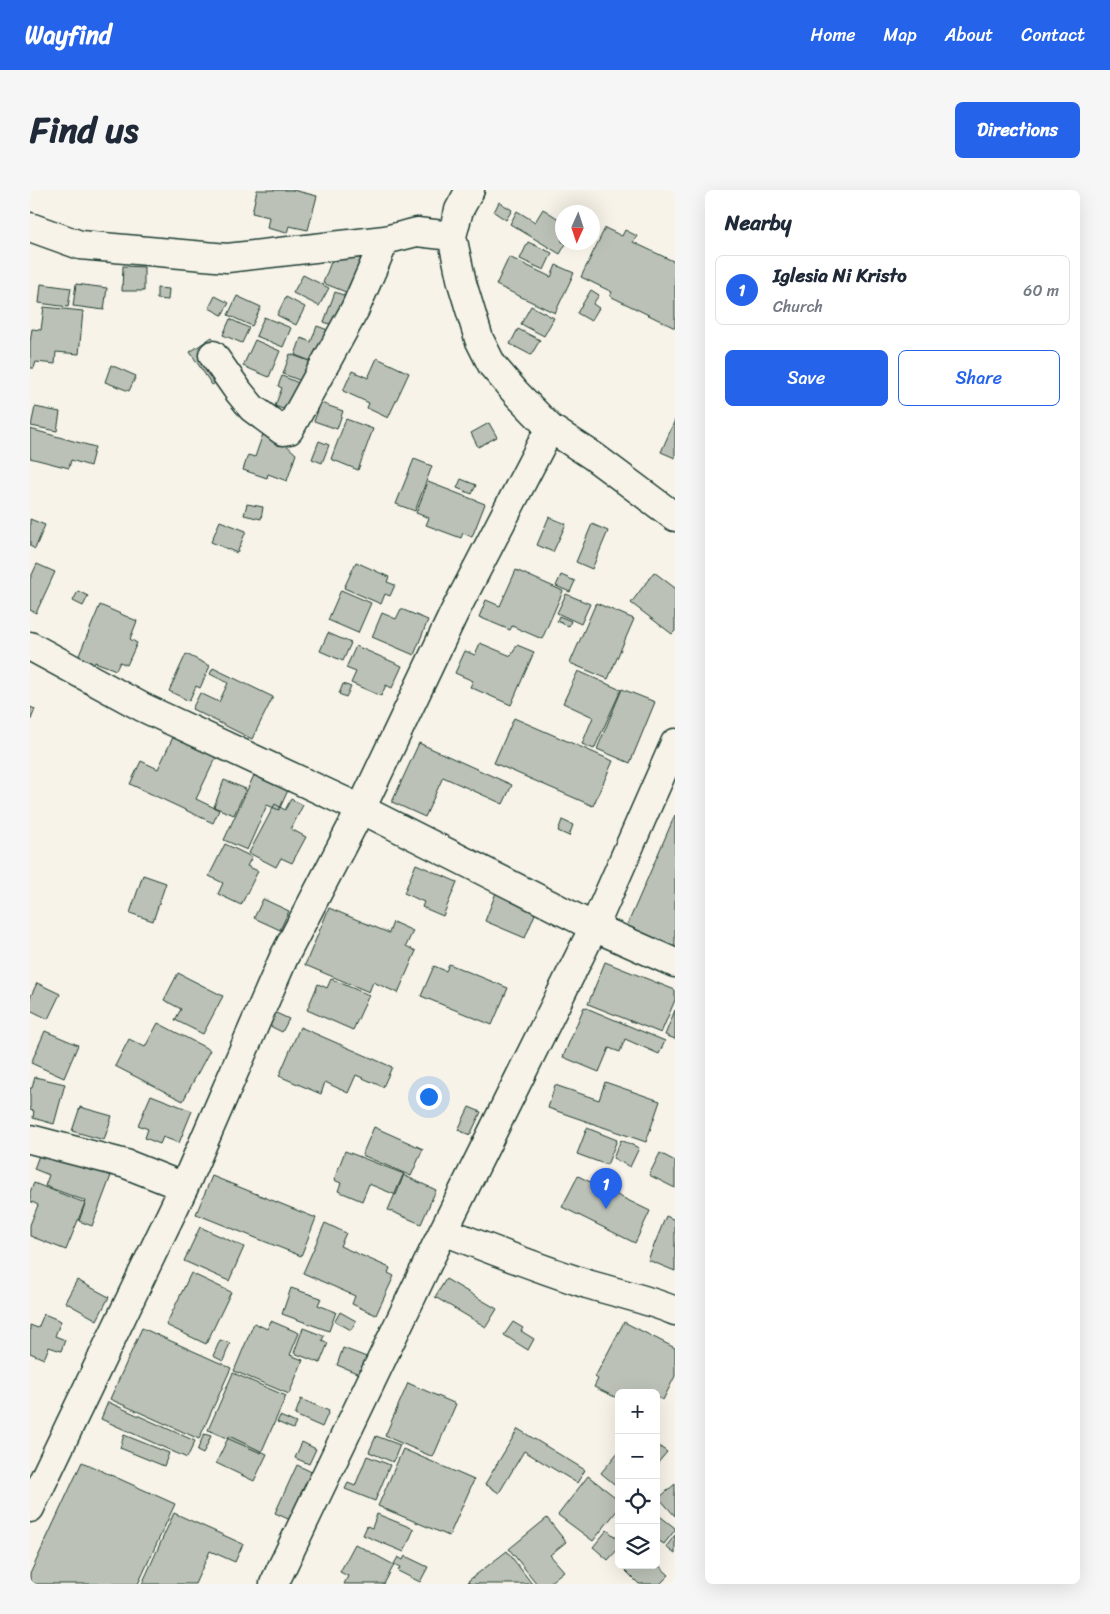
<!DOCTYPE html>
<meta charset="utf-8">
<style>
:root{--surface:#fff;--page:#f6f6f7;--text:#1f2937;--muted:#747a83;--line:#e0e1e3;--accent:#2563eb}
body{margin:0;font-family:Sriracha,sans-serif;background:var(--page);color:var(--text)}
.controls{position:absolute;right:15px;bottom:15px;display:grid;overflow:hidden;border-radius:8px;box-shadow:0 5px 20px #0002}
.controls button{width:45px;height:45px;display:grid;place-items:center;padding:0;border:0;border-bottom:1px solid var(--line);background:var(--surface);color:var(--text);font:25px sans-serif}
.compass{position:absolute;left:525px;top:15px;width:45px;height:45px;border-radius:50%;background:var(--surface);box-shadow:0 5px 20px #0002;rotate:183deg}
.you{position:absolute;left:398px;top:906px;width:18px;height:18px;margin:-12px;border:4px solid #fff;border-radius:50%;background:#1a73e8;box-shadow:0 0 0 8px #1a73e833}
.badge{display:grid;place-items:center;width:32px;height:32px;border-radius:50%;background:var(--accent);color:#fff;font-size:16px;font-weight:700}
.pin{position:absolute;translate:-50% -41px;filter:drop-shadow(0 1px 2px #0008)}
.pin::after{content:'';position:absolute;top:26px;width:18px;height:15px;background:inherit;clip-path:polygon(0 0,100% 0,50% 100%)}
.list{margin:0;padding:0;list-style:none}
h2{display:flex;justify-content:space-between;align-items:center;height:65px;margin:0;padding:0 20px;font-size:21px}
h2 small{font-size:16px;font-weight:400;color:var(--muted)}
.list li{display:grid;grid-template-columns:32px 1fr auto;gap:15px;align-items:center;box-sizing:border-box;height:70px;margin:0 10px 10px;padding:0 10px;border:1px solid var(--line);border-radius:8px}
.list b{display:block;font-size:19px;white-space:nowrap}
.list p{margin:0;font-size:16px;white-space:nowrap;color:var(--muted)}
.list em{font-size:16px;font-style:normal;color:var(--muted)}
.actions{display:flex;gap:10px;padding:15px 20px}
.actions a{flex:1;padding:11px 0;border:1px solid var(--accent);border-radius:8px;text-align:center;font-size:18px;color:var(--accent)}
.actions .main{background:var(--accent);color:#fff}
.icon{flex:none;width:28px;height:28px;fill:none;stroke:currentColor;stroke-width:2;stroke-linecap:round;stroke-linejoin:round}
.map{position:relative;flex:none;width:645px;height:1394px;overflow:hidden;border-radius:8px}
header{display:flex;align-items:center;gap:30px;box-sizing:border-box;height:70px;padding:0 25px;background:var(--accent);color:#fff}
header strong{font-size:24px}
nav{display:flex;gap:28px;margin-inline-start:auto;font-size:18px}
.intro{display:flex;align-items:center;justify-content:space-between;box-sizing:border-box;height:120px;padding:0 30px}
h1{margin:0;font-size:35px}
.button{padding:12px 22px;border-radius:8px;background:var(--accent);color:#fff;font-size:18px;font-weight:700}
main{display:flex;gap:30px;padding:0 30px}
aside{flex:1;background:var(--surface);border-radius:8px;box-shadow:0 5px 20px #0002}
.map>svg:first-child{display:block}
.building{fill:#bbc1b6;stroke:#1f3d34}
.lines{fill:none;stroke-linecap:round;stroke-linejoin:round}
.minor-casing{stroke:#1f3d34;stroke-width:31}
.minor{stroke:#f7f3e8;stroke-width:28}
</style>
<header>
<strong>Wayfind</strong>
<nav><a>Home</a><a>Map</a><a>About</a><a>Contact</a></nav>
</header>
<div class="intro"><h1>Find us</h1><a class="button">Directions</a></div>
<main>
<div class="map">
<svg width="645" height="1394" viewBox="0 0 645 1394">
<rect width="100%" height="100%" fill="#f7f3e8"/>
<filter id="ink" filterUnits="userSpaceOnUse"><feTurbulence type="fractalNoise" baseFrequency=".02" numOctaves="2"/><feDisplacementMap in="SourceGraphic" scale="10" xChannelSelector="R" yChannelSelector="G"/><feConvolveMatrix kernelMatrix="1 2 1 2 8 2 1 2 1" color-interpolation-filters="sRGB"/></filter>
<g filter="url(#ink)">
<path class="building" d="M227,0H263L287,6L278,40L259,36L257,43L237,38L239,27L222,23Z
M469,12L482,20L476,30L464,22Z
M513,19L532,31V52H537L530,64L480,34L487,21L505,32Z
M575,38L592,46L595,40L607,46L603,52L645,72V138L580,106L582,102L551,87Z
M498,52L522,63L514,80L490,69Z
M306,59L349,75L336,110L293,93Z
M479,67L521,87L526,75L544,83L525,123L466,95Z
M93,76L114,77V101H92Z
M273,85L299,98L289,116L263,103Z
M11,94L41,98L38,117L9,113Z
M46,94L77,98L74,120L43,116Z
M127,98L139,99L138,110L127,109Z
M561,100L569,105L563,114L569,118L561,131L547,123Z
M305,102L327,110L316,140L294,132Z
M185,106L199,113L192,125L179,118Z
M207,106L231,117L222,136L198,125Z
M256,107L275,117L266,135L247,125Z
M501,116L524,128L514,146L491,134Z
M14,117L53,121L49,164L26,162L25,174L6,172L4,178H0V152L2,139L11,140Z
M234,127L261,138L253,157L226,146Z
M200,129L219,138L212,153L193,145Z
M287,136L314,146L302,179L265,165L271,148L281,152Z
M488,139L510,150L501,165L480,154Z
M182,147L204,181L182,195L160,162Z
M225,150L250,161L239,187L213,176Z
M260,164L295,177L287,197L253,184Z
M347,168L379,183L358,228L337,218L339,213L313,201L322,181L338,188Z
M81,175L106,186L99,201L75,192Z
M252,186L288,201L276,228L245,216L252,198L248,196Z
M291,213L313,221L307,239L284,231Z
M5,217L30,222L27,241L1,236Z
M316,229L343,239L328,280L301,269Z
M645,230V268L631,262Z
M459,233L467,247L448,257L441,243Z
M0,239L65,257L60,276L41,270L39,278L0,268Z
M234,241L244,244L266,264L257,291L238,284L237,288L213,280L218,265L225,267Z
M289,251L299,255L292,273L282,269Z
M384,269L402,276L385,321L366,314Z
M431,289L446,295L442,304L427,298Z
M398,292L455,314L442,347L433,343L431,348L396,335L399,328L386,323Z
M217,314L233,317L231,329L214,325Z
M519,327L536,334L523,362L507,355Z
M0,329L15,335L5,359L0,356Z
M190,331L216,341L207,363L181,352Z
M562,334L578,341L562,379L546,372Z
M326,372L359,387L357,392L365,395L360,406L355,404L351,414L314,398Z
M7,374L25,382L6,423L0,420V389Z
M486,380L533,401L512,449L482,436L480,440L449,427L456,410L470,416Z
M624,382L645,398V441L642,444L601,413Z
M531,385L545,391L540,402L526,396Z
M311,400L341,413L328,443L298,430Z
M48,401L58,406L53,416L43,411Z
M536,404L560,414L551,434L527,423Z
M566,413L604,429L578,489L540,473Z
M70,415L107,431L100,449L107,453L97,475L90,472L86,480L65,472L63,477L47,470Z
M371,419L398,430L384,465L342,447L352,423L366,429Z
M529,426L541,431L539,436L527,431Z
M298,443L321,453L313,471L290,461Z
M450,453L481,466L487,455L504,462L481,515L440,497L443,491L425,483L435,461L445,465Z
M326,456L372,476L362,498L356,495L351,506L321,493L326,482L316,478Z
M156,464L180,476L170,498L166,496L159,511L139,501Z
M183,478L243,507L222,549L162,519L170,503L189,512L198,493L180,484Z
M548,481L591,500L564,559L552,554L563,527L533,513Z
M313,494L321,497L316,507L309,504Z
M592,499L625,512L600,573L567,559Z
M0,517L5,519L0,532Z
M484,528L583,571L563,616L464,573Z
M145,543L188,563L166,609L189,620L183,633L100,594L111,571L128,579Z
M389,553L482,595L473,614L413,587L395,627L362,612Z
M225,583L259,598L249,620L237,615L217,660L194,650Z
M194,590L216,599L204,625L184,617Z
M261,609L273,615L261,639L276,647L262,673L251,668L246,677L219,663L245,614L255,620Z
M645,625V759L596,738Z
M532,630L543,635L539,646L528,641Z
M195,654L222,667L217,676L228,681L211,715L188,704L193,693L179,686Z
M386,674L427,692L413,726L392,717L394,712L374,703Z
M113,685L136,693L123,731L100,723Z
M469,695L510,712L495,748L455,731Z
M233,709L259,721L250,740L224,728Z
M299,718L359,743L363,732L383,741L376,756L386,761L368,803L343,792L339,802L275,775Z
M575,772L645,800V810L631,843L558,814Z
M419,774L478,798L462,835L391,806L404,776L416,781Z
M148,783L193,806L173,844L145,830L151,819L134,810Z
M301,789L339,805L323,840L277,820L288,794L297,798Z
M7,793L30,804L18,829L0,820V808Z
M554,817L635,851L629,864L595,849L590,862L579,858L569,882L533,867Z
M645,820V849L635,845Z
M244,822L259,829L252,842L238,835Z
M128,833L180,860L153,911L85,876L99,849L115,857Z
M270,837L362,877L353,897L326,885L318,903L295,892L291,904L249,886Z
M15,841L48,855L34,888L1,873Z
M5,887L35,894L24,934L3,928L4,921L0,920V898H2Z
M575,892L630,911L616,952L518,918L525,895L569,910Z
M121,905L162,921L149,953L133,947L130,954L115,948L118,939L108,935Z
M50,917L82,926L74,950L42,941Z
M439,917L451,922L440,945L428,940Z
M344,937L393,959L381,986L332,965Z
M557,938L587,950L577,975L547,964Z
M591,950L609,958L600,977L583,968Z
M12,957L82,983L62,1036L49,1031L56,1011L15,996L19,985L4,979Z
M315,961L374,984L366,1005L339,994L332,1011L308,1001L311,993L304,990Z
M630,963L645,971V998L619,985Z
M373,985L406,1000L391,1034L358,1020Z
M182,986L286,1028L271,1066L166,1024Z
M548,986L620,1021L605,1053L532,1017Z
M4,993L55,1013L36,1060L0,1046V1035L8,1015L0,1011V1002Z
M636,1026L645,1030V1081L618,1070Z
M295,1033L316,1043L310,1056L360,1078L358,1083L364,1086L346,1125L322,1114L325,1106L273,1083Z
M170,1037L214,1057L199,1091L154,1071Z
M161,1083L201,1102L176,1154L136,1135Z
M416,1089L467,1119L456,1137L405,1107Z
M47,1090L79,1107L67,1130L35,1112Z
M261,1098L291,1108L288,1115L306,1122L299,1141L252,1124Z
M310,1122L326,1131L321,1140L305,1131Z
M14,1124L31,1131L25,1146L35,1150L31,1161L19,1157L14,1169L0,1163V1135L8,1138Z
M241,1131L269,1143L260,1165L273,1170L259,1204L204,1181L224,1133L237,1139Z
M483,1132L493,1138L491,1141L504,1149L498,1160L474,1145Z
M594,1132L645,1158V1186L633,1210L626,1207V1203H618L612,1200L611,1203H589V1209L564,1197L568,1189L565,1187Z
M112,1138L201,1178L169,1249L80,1209Z
M273,1138L294,1146L292,1150L298,1153L290,1173L264,1163Z
M190,1150L200,1153L193,1171L183,1166Z
M313,1158L339,1168L332,1185L307,1175Z
M203,1183L256,1206L231,1263L178,1240Z
M378,1193L426,1214L403,1267L355,1246Z
M271,1209L299,1221L292,1237L265,1225Z
M78,1212L165,1251L157,1268L71,1229Z
M250,1226L266,1233L263,1239L247,1232Z
M488,1239L555,1280L547,1293L494,1261L469,1303L455,1294Z
M174,1244L181,1246L173,1264L167,1261Z
M94,1245L139,1263L134,1276L90,1258Z
M199,1246L237,1264L224,1291L186,1273Z
M346,1246L370,1255L363,1272L339,1262Z
M272,1252L286,1259L279,1274L265,1268Z
M626,1254L637,1262L626,1275Z
M373,1259L444,1290L419,1346L348,1316Z
M589,1261V1298L571,1283Z
M337,1266L360,1275L345,1311L315,1299L318,1293L325,1296Z
M52,1272L145,1314L108,1394H0V1384Z
M267,1275L288,1285L267,1333L245,1323Z
M558,1286L589,1310V1318L563,1351L528,1325Z
M645,1294V1326L629,1308Z
M144,1323L213,1354L205,1372L180,1361L165,1394H112Z
M626,1323L645,1338V1340L634,1354L626,1349Z
M347,1324L384,1339L374,1362L333,1345L337,1336L342,1338Z
M517,1328L536,1352L520,1365L534,1381L518,1394H507L479,1359Z
M577,1340L589,1350V1358L578,1370L563,1357Z
M645,1345V1364L636,1357Z
M325,1354L364,1375L354,1394H314L318,1386L310,1382Z
M477,1361L502,1394H440L438,1391Z
M375,1366L398,1377L390,1392L368,1381L370,1377L364,1374L368,1367L373,1370Z
M626,1373L639,1385L630,1394H609L594,1379L598,1375H626Z"/>
<g class="lines">
<g class="minor-casing">
<path id="minor" d="M440,0L429,20L422,46L432,93L449,149L462,175L486,203L520,238L563,266L645,327
M0,37L50,55L197,68L355,50L387,42L422,46
M183,165L209,202L222,218L253,241L259,240L325,119L355,50
M0,456L112,517L331,619L564,737L645,773
M0,949L96,974L154,997
M414,1041C461,1060 509,1078 557,1094C587,1103 617,1109 645,1121
M0,1318L154,997L254,767L331,619L424,423L520,238
M244,1394L404,1060L564,737L645,553"/>
</g>
<use href="#minor" class="minor"/>
</g>
</g>
</svg>
<div class="controls">
<button>+</button>
<button>−</button>
<button><svg class="icon" aria-label="locate" viewBox="0 0 24 24"><circle cx="12" cy="12" r="6"/><path d="M12 2v4M12 18v4M2 12h4M18 12h4"/></svg></button>
<button><svg class="icon" aria-label="layers" viewBox="0 0 24 24"><path d="M12 4l9 5-9 5-9-5zM3 14l9 5 9-5"/></svg></button>
</div>
<svg class="compass" viewBox="-18 -18 36 36"><path d="M0-13l5 13h-10z" fill="#e53935"/><path d="M0 13l5-13h-10z" fill="#747a83"/></svg>
<div class="you"></div>
<div class="pin badge" style="left:576px;top:1019px">1</div>
</div>
<aside>
<h2>Nearby<small></small></h2>
<ul class="list">
<li><span class="badge">1</span><div><b>Iglesia Ni Kristo</b><p>Church</p></div><em>60 m</em></li>
</ul>
<div class="actions"><a class="main">Save</a><a>Share</a></div>
</aside>
</main>
